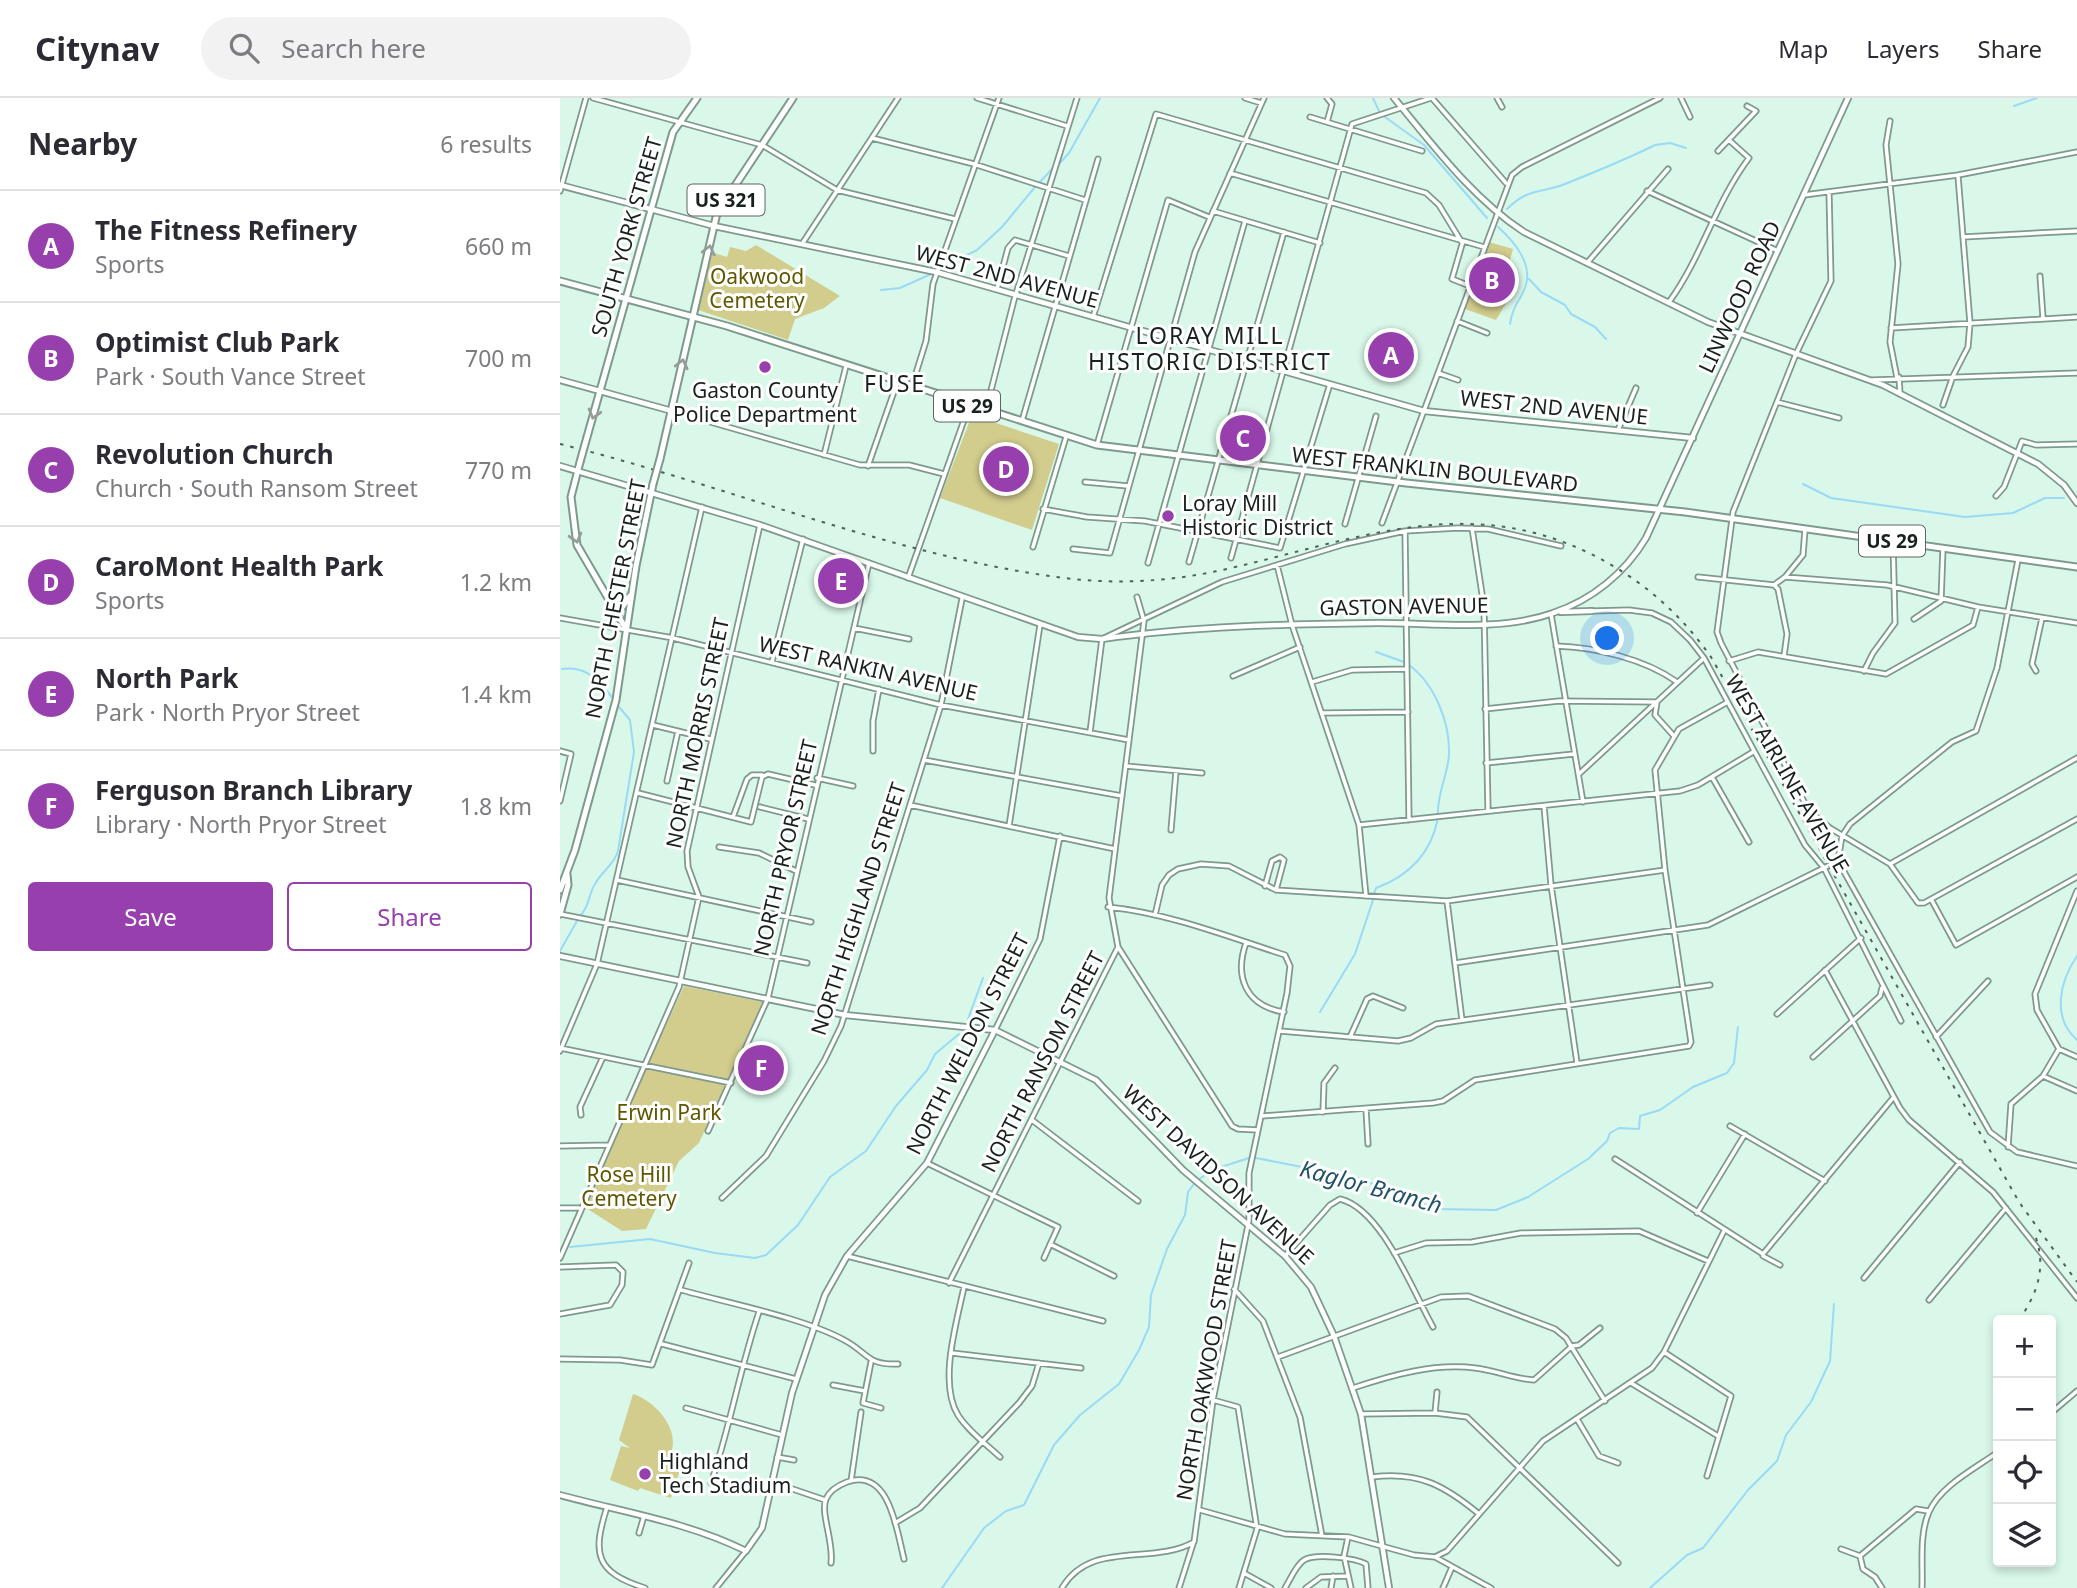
<!DOCTYPE html>
<meta charset="utf-8">
<style>
:root{--surface:#fff;--page:#f2f2f3;--text:#2b2b33;--muted:#7c7c81;--line:#e1e1e2;--accent:#963fad}
body{margin:0;font-family:"Noto Sans",sans-serif;background:var(--page);color:var(--text)}
.controls{position:absolute;right:21px;bottom:21px;display:grid;overflow:hidden;border-radius:7px;box-shadow:0 4px 10px #0003}
.controls button{width:63px;height:63px;display:grid;place-items:center;padding:0;border:0;border-bottom:2px solid var(--line);background:var(--surface);color:var(--text);font:35px sans-serif}
.you{position:absolute;left:1048px;top:541px;width:24px;height:24px;margin:-18px;border:5px solid #fff;border-radius:50%;background:#1a73e8;box-shadow:0 0 0 10px #1a73e833}
.badge{display:grid;place-items:center;width:46px;height:46px;border-radius:50%;background:var(--accent);color:#fff;font-size:23px;font-weight:700}
.pin{position:absolute;translate:-50% -50%;border:4px solid #fff;box-shadow:0 2px 7px #0006}
.list{margin:0;padding:0;list-style:none}
h2{display:flex;justify-content:space-between;align-items:center;height:91px;margin:0;padding:0 28px;font-size:30px}
h2 small{font-size:23px;font-weight:400;color:var(--muted)}
.list li{display:grid;grid-template-columns:46px 1fr auto;gap:21px;align-items:center;box-sizing:border-box;height:112px;padding:0 28px;border-top:2px solid var(--line)}
.list b{display:block;font-size:26px;white-space:nowrap}
.list p{margin:0;font-size:23px;white-space:nowrap;color:var(--muted)}
.list em{font-size:23px;font-style:normal;color:var(--muted)}
.actions{display:flex;gap:14px;padding:21px 28px}
.actions a{flex:1;padding:16px 0;border:2px solid var(--accent);border-radius:7px;text-align:center;font-size:24px;color:var(--accent)}
.actions .main{background:var(--accent);color:#fff}
.icon{flex:none;width:38px;height:38px;fill:none;stroke:currentColor;stroke-width:2;stroke-linecap:round;stroke-linejoin:round}
.map{position:relative;flex:none;width:1517px;height:1490px;overflow:hidden}
header{display:flex;align-items:center;gap:42px;box-sizing:border-box;height:98px;padding:0 35px;background:var(--surface);border-bottom:2px solid var(--line)}
header strong{font-size:33px}
nav{display:flex;gap:38px;margin-inline-start:auto;font-size:24px}
.search{width:490px;height:63px;background:var(--page);display:flex;align-items:center;gap:18px;box-sizing:border-box;padding:0 24px;border-radius:38px;color:var(--muted);font-size:26px}
main{display:flex}
aside{flex:1;background:var(--surface)}
.map>svg:first-child{display:block}
.green{fill:#d2cc8d}
.lines{fill:none;stroke-linecap:round;stroke-linejoin:round}
.stream{stroke:#99daf6;stroke-width:2}
.street-casing{stroke:#7d9a8c;stroke-width:7}
.secondary-casing{stroke:#7d9a8c;stroke-width:8}
.primary-casing{stroke:#7d9a8c;stroke-width:9}
.street{stroke:#fff;stroke-width:3.5}
.secondary{stroke:#fff;stroke-width:4.5}
.primary{stroke:#fff;stroke-width:5}
.rail{stroke:#506159;stroke-width:2;stroke-dasharray:3.5 7;stroke-linecap:butt}
.primary-bridge-casing{stroke:#7d9a8c;stroke-width:9;stroke-linecap:butt}
.primary-bridge{stroke:#fff;stroke-width:5}
.oneway{stroke:#979c99}
.poi-dot{fill:#963fad;stroke:#fff;stroke-width:2.5}
.labels{text-anchor:middle;stroke-width:6;stroke-linejoin:round;paint-order:stroke}
.shield{fill:#fff;stroke:#5d6461;stroke-width:2}
.shield-label{font-size:19px;font-weight:bold;fill:#17221d}
.street-label{font-size:21px;fill:#17221d;stroke:#fff}
.park-label{font-size:21px;fill:#5f5600;stroke:#fff}
.poi-label{font-size:21px;fill:#17221d;stroke:#fff;text-anchor:start}
.neighbourhood-label{font-size:23px;letter-spacing:2px;fill:#17221d;stroke:#fff}
.water-label{font-size:23px;font-style:italic;fill:#205367;stroke:#fff}
</style>
<header>
<strong>Citynav</strong>
<div class="search"><svg class="icon" aria-label="search" viewBox="0 0 24 24"><circle cx="10" cy="10" r="6"/><path d="M15 15l6 6"/></svg>Search here</div>
<nav><a>Map</a><a>Layers</a><a>Share</a></nav>
</header>
<main>
<aside>
<h2>Nearby<small>6 results</small></h2>
<ul class="list">
<li><span class="badge">A</span><div><b>The Fitness Refinery</b><p>Sports</p></div><em>660 m</em></li>
<li><span class="badge">B</span><div><b>Optimist Club Park</b><p>Park · South Vance Street</p></div><em>700 m</em></li>
<li><span class="badge">C</span><div><b>Revolution Church</b><p>Church · South Ransom Street</p></div><em>770 m</em></li>
<li><span class="badge">D</span><div><b>CaroMont Health Park</b><p>Sports</p></div><em>1.2 km</em></li>
<li><span class="badge">E</span><div><b>North Park</b><p>Park · North Pryor Street</p></div><em>1.4 km</em></li>
<li><span class="badge">F</span><div><b>Ferguson Branch Library</b><p>Library · North Pryor Street</p></div><em>1.8 km</em></li>
</ul>
<div class="actions"><a class="main">Save</a><a>Share</a></div>
</aside>
<div class="map">
<svg width="1517" height="1490" viewBox="0 0 1517 1490">
<rect width="100%" height="100%" fill="#d9f8e9"/>
<path class="green" d="M929,144L953,151L949,166L948,202L936,222L905,211Z
M196,147L280,198L264,210L235,221L228,242L138,212L151,154L167,159L170,149L186,153Z
M412,317L499,346L472,432L380,400Z
M124,888L203,904L139,1045L119,1063L86,1131L62,1133L23,1108Z
M73,1296C99,1304 127,1340 105,1364L121,1369L111,1400L80,1390L78,1393L50,1382L61,1348L70,1350L59,1342Z"/>
<g class="lines">
<path class="stream" d="M813,0L819,13
M1454,8L1477,0
M825,19L864,47L927,120
M499,66L509,55L540,0
M480,84L492,71
M947,111C968,90 979,96 1005,86C1035,74 1065,62 1095,47L1110,45L1126,50
M938,129C954,143 974,167 965,190C959,205 953,207 950,226
M381,170L417,152L442,129L475,89
M969,181L981,194L1005,207L1011,216L1035,229L1046,241
M321,192L340,190L371,176
M1243,386L1271,400L1405,419L1453,415L1485,400H1504
M816,554L844,564
M849,567C875,586 890,625 889,656C888,677 877,695 878,716
M2,571C27,568 36,581 52,599
M814,796L816,790C849,778 871,756 878,720
M20,818C30,808 28,797 35,786C42,773 54,767 58,753L74,654L70,622L59,609
M0,853L17,823
M1517,858C1500,883 1491,919 1517,942
M760,914L795,856L813,802
M408,921L423,880
M696,1060L798,1080L876,1111L936,1112L968,1099L1028,1061L1047,1043L1050,1035L1059,1030L1079,1031L1080,1018L1100,1012L1133,989L1167,975L1174,965L1178,929
M639,1081L655,1071L689,1060
M10,1149L90,1141L155,1155L195,1160L206,1157L238,1127L270,1079L306,1053L336,1008L367,972L375,956L399,936
M382,1490L424,1430L446,1413L464,1407L494,1347L520,1317L559,1286L579,1252L589,1229L591,1197L607,1151L625,1117L628,1094L634,1086
M1090,1490L1127,1457L1143,1450L1188,1392L1217,1363L1226,1337L1251,1304L1270,1263L1274,1206"/>
<g class="street-casing">
<path id="street" d="M33,0L202,47L277,92L395,121
M417,0L507,28
M685,0L701,5
M767,0L772,6L767,24
M872,0L946,85
M937,0L942,9
M1121,0L1130,19
M750,19L862,53
M1330,23L1326,47L1338,166L1330,244L1337,280
M312,40L414,66L525,102
M1158,53L1196,13L1187,8
M670,75L924,149
M0,93L26,0
M1087,93L1218,153
M1269,94L1271,183L1236,256L1173,414L1157,534L1161,545L1249,713L1270,730L1330,766L1358,805H1364L1517,721
M1244,97L1398,77L1517,54
M653,113L760,145
M1403,139L1517,133
M903,143L892,181L910,188
M242,146L338,0
M1027,165L1108,71
M1480,178L1483,220
M437,191L448,150L455,142L509,158
M1109,204C1142,159 1155,105 1189,60L1169,42
M533,219L596,16L866,95L879,107L901,143
M897,223L927,235
M1331,230L1517,219
M878,275L898,282
M1339,279L1340,296
M1312,282L1517,275
M352,288L366,243L373,186L439,0
M1217,304L1279,320
M1383,307L1393,278L1408,249L1410,225L1398,78
M426,312L454,202L517,0
M112,313L300,367H349L384,376
M462,323L538,61
M1058,332L1076,290
M537,347L608,102L649,119
M264,357L286,268
M308,368L337,285
M525,384L568,388
M1436,398L1444,389L1462,343L1476,347L1517,346
M483,411L527,419L585,423L720,450L770,286
M822,425L952,77L962,69L1100,0
M785,426L816,318
M912,430L924,509L928,713
M845,433L849,722
M473,449L506,339
M513,451L550,455L635,154L704,0
M671,460L792,26L871,0
M629,464L724,134
M588,465L685,123
M717,467L732,527L799,727L806,798
M1138,479L1214,487L1225,479L1327,487L1418,509L1517,525
M1225,479L1243,457L1245,432
M348,480L409,308
M1214,487L1218,491L1227,536L1224,558
M1032,513L1069,512L1092,515L1111,524L1130,542L1144,560L1245,747L1264,770L1341,923
M991,516L1023,704
M0,520L113,540L381,607L569,642
M1354,521L1381,503L1383,450
M294,530L349,541
M996,548C1035,549 1085,561 1117,584
M1169,563L1198,554L1326,576L1413,527L1418,509
M212,564L243,441
M1304,573L1313,555L1335,525L1333,444
M1476,573L1472,566L1482,520
M673,578L740,549
M752,584L792,572L846,571
M925,611L999,603L1097,604L1095,617L1113,637
M763,615L848,614
M93,627L150,641
M530,634L542,541L662,484L785,446L845,433L898,430L928,431L1001,448
M0,653L11,656L0,703
M313,653V623L319,591
M364,662L562,698
M926,665L1014,656
M566,668L642,675
M1019,676L1144,560
M1152,679L1189,744
M257,680L293,688
M107,683L118,633
M78,695L191,724L202,679L208,676L255,687
M350,707L555,751
M984,708L991,787L1017,965
M200,709L248,721
M173,719L187,681L192,677H202
M799,727L1120,693L1138,687L1193,654
M449,728L480,527
M611,732L616,673
M159,749L199,755L236,773
M1278,763L1430,1034L1457,1054L1517,1068
M1278,763L1282,738L1290,726L1392,644L1416,633L1437,570L1458,462
M1330,766L1517,660
M57,782L251,824
M705,788L712,763L720,759L724,762L716,792
M1371,801L1396,847L1517,779
M887,803L902,922
M0,816L247,865
M595,817L602,787L609,777L618,771L641,766L669,768L716,792L887,803L1105,772
M686,845C674,879 686,908 724,914
M558,849L672,1028L678,1031L698,1032
M895,865L1148,827L1278,763
M1265,872L1340,1010L1349,1022L1433,1094L1517,1200
M1217,916L1301,840
M435,932L480,841L500,738
M720,933L838,943L851,940L876,926L1150,887
M790,939L807,901L813,898L843,910
M1376,939L1428,883
M0,950L171,985
M1499,951L1477,912L1475,896L1517,793
M1499,951L1517,959
M0,953L37,866L142,409
M1253,959L1320,898L1322,890
M1483,978L1517,993
M806,1011L808,1046
M763,1014L764,985L775,970
M21,1017L20,1009L43,959
M702,1018L873,1005L883,1003L915,982L1129,948L1131,944L1105,772L1095,672L1119,631L1166,605
M472,1022L578,1103
M1170,1028L1265,1083
M148,1033L208,900L309,465
M0,1048L49,1047
M1448,1049L1451,1006L1483,978L1499,951
M1055,1061L1203,1156L1333,1000
M367,1065L498,1129L484,1160
M162,1100L206,1058L264,963L281,928L381,607L402,501
M0,1110H19
M1137,1115L1185,1036
M490,1146L554,1178
M834,1155L866,1145L912,1144L961,1135L1079,1133L1148,1163
M287,1158L543,1223
M725,1158L770,1107L780,1101C822,1111 853,1194 873,1229
M1203,1158L1220,1167
M0,1160L119,889L139,799L128,769L127,753L200,427
M0,1169L56,1167L63,1174L62,1187L50,1207L0,1216
M1304,1180L1400,1064
M389,1185L558,849L549,800L584,523L577,499
M404,1189C397,1223 378,1285 398,1317C408,1333 426,1346 440,1359
M674,1191L703,1223L740,1319L762,1438
M121,1192C168,1205 245,1220 286,1243C309,1256 307,1267 338,1266
M1369,1202L1446,1110
M102,1246L236,1281
M1104,1254L1171,1298L1147,1378
M392,1255L521,1270
M718,1259L881,1199L908,1198L995,1231L1006,1240L1045,1303
M0,1261L60,1262L92,1267L129,1165
M311,1264L303,1305L321,1310
M1071,1285L1158,1338
M273,1287L305,1293
M793,1290C832,1277 874,1265 915,1270C935,1272 954,1281 974,1282L1012,1248L1019,1247L1040,1230
M653,1302L678,1309L697,1431L679,1490
M126,1310L222,1337
M875,1315L877,1294
M1491,1315L1517,1293
M801,1316L875,1315L907,1319L1058,1465
M1017,1321L1039,1358L1058,1365
M217,1359L234,1362
M812,1379C858,1373 884,1387 919,1416
M291,1383L301,1314
M212,1384L265,1402
M151,1385C170,1329 180,1270 199,1214
M47,1409C32,1456 35,1474 85,1490
M640,1412L725,1436L789,1439L854,1457L875,1459L931,1490
M335,1425L360,1410L459,1305L472,1288L479,1265
M79,1435L84,1418
M788,1439L784,1458L791,1490
M1281,1451L1300,1458L1356,1411L1368,1413
M1300,1458L1303,1471L1315,1479L1322,1490
M875,1459L887,1453L983,1343L1092,1270L1104,1254L1164,1133
M271,1465C274,1444 260,1415 266,1401C270,1392 279,1387 287,1384C330,1369 337,1434 344,1461
M684,1475L711,1490
M156,1490L186,1453
M502,1490C531,1441 592,1468 634,1444L653,1302L689,1122V1075L727,895L730,868L725,857C669,839 608,815 548,809
M619,1490L633,1446
M725,1490C730,1482 736,1467 744,1462C756,1455 795,1460 806,1466L808,1490
M746,1490L761,1479L787,1478
M771,1490L773,1478
M883,1490L892,1469
M1362,1490C1363,1467 1359,1436 1369,1414C1380,1388 1416,1370 1438,1354"/>
</g>
<g class="secondary-casing">
<path id="secondary" d="M834,0C873,47 913,101 964,134L1148,224L1323,287L1478,366L1504,387L1517,405
M0,87L154,128L376,174L864,313L1133,340
M0,282L112,313
M0,368L200,427L518,539L542,541C633,528 727,526 818,525C874,525 940,534 993,515C1032,502 1065,475 1086,440L1288,0
M1001,514L1032,513
M0,858L285,917L435,932L536,982L623,1072L725,1158L751,1189L774,1238L801,1316L829,1490
M0,1397C62,1414 128,1424 186,1453L202,1430L232,1295L265,1197L287,1158L367,1065L435,932"/>
</g>
<g class="primary-casing">
<path id="primary" d="M0,183L167,228L537,347L846,385L1125,414L1517,469
M27,339L113,34L137,0
M100,361L157,115L233,0
M20,364L11,399L17,447L66,531
M51,504L63,508L70,498
M0,792L15,752L56,602L76,468L93,386
M0,816L8,787L7,776"/>
</g>
<use href="#street" class="street"/>
<use href="#secondary" class="secondary"/>
<use href="#primary" class="primary"/>
<path class="rail" d="M0,346C166,387 327,456 497,479C552,487 608,484 662,472C790,444 903,393 1031,456C1080,480 1120,515 1151,559L1459,1104L1517,1184
M1459,1222C1477,1196 1487,1170 1475,1137"/>
<g class="primary-bridge-casing">
<path id="primary-bridge" d="M20,364L27,339
M93,386L100,361"/>
</g>
<use href="#primary-bridge" class="primary-bridge"/>
</g>
<defs><path id="oneway-chevron" d="M-2-3.5L2.5 0L-2 3.5" fill="none" stroke-width="1.6" stroke-linecap="round" stroke-linejoin="round" transform="scale(1.75)"/></defs>
<g class="oneway">
<use href="#oneway-chevron" transform="translate(149 152) rotate(-77)"/>
<use href="#oneway-chevron" transform="translate(122 266) rotate(-77)"/>
<use href="#oneway-chevron" transform="translate(34 316) rotate(106)"/>
<use href="#oneway-chevron" transform="translate(16 440) rotate(74)"/>
</g>
<g class="poi-dot">
<circle cx="205" cy="269" r="7"/>
<circle cx="608" cy="418" r="7"/>
<circle cx="85" cy="1376" r="7"/>
</g>
<g class="labels">
<g class="shield">
<rect x="127.5" y="86.5" width="77" height="31" rx="5"/>
<rect x="374" y="292.5" width="66" height="31" rx="5"/>
<rect x="1299" y="427.5" width="66" height="31" rx="5"/>
</g>
<g class="shield-label">
<text x="166" y="109">US 321</text>
<text x="407" y="315">US 29</text>
<text x="1332" y="450">US 29</text>
</g>
<g class="street-label">
<text transform="translate(67 139) rotate(-74)" y="7">SOUTH YORK STREET</text>
<text transform="translate(447 179) rotate(15)" y="7">WEST 2ND AVENUE</text>
<text transform="translate(1180 199) rotate(-65)" y="7">LINWOOD ROAD</text>
<text transform="translate(994 310) rotate(6)" y="7">WEST 2ND AVENUE</text>
<text transform="translate(875 372) rotate(6)" y="7">WEST FRANKLIN BOULEVARD</text>
<text transform="translate(56 501) rotate(-79)" y="7">NORTH CHESTER STREET</text>
<text transform="translate(844 509) rotate(-1)" y="7">GASTON AVENUE</text>
<text transform="translate(308 571) rotate(13)" y="7">WEST RANKIN AVENUE</text>
<text transform="translate(138 635) rotate(-78)" y="7">NORTH MORRIS STREET</text>
<text transform="translate(1227 676) rotate(60)" y="7">WEST AIRLINE AVENUE</text>
<text transform="translate(226 750) rotate(-77)" y="7">NORTH PRYOR STREET</text>
<text transform="translate(299 811) rotate(-72)" y="7">NORTH HIGHLAND STREET</text>
<text transform="translate(408 946) rotate(-63)" y="7">NORTH WELDON STREET</text>
<text transform="translate(483 964) rotate(-63)" y="7">NORTH RANSOM STREET</text>
<text transform="translate(658 1077) rotate(43)" y="7">WEST DAVIDSON AVENUE</text>
<text transform="translate(647 1272) rotate(-80)" y="7">NORTH OAKWOOD STREET</text>
</g>
<g class="park-label">
<text x="197" y="186">Oakwood<tspan x="197" dy="24">Cemetery</tspan></text>
<text x="109" y="1022">Erwin Park</text>
<text x="69" y="1084">Rose Hill<tspan x="69" dy="24">Cemetery</tspan></text>
</g>
<g class="poi-label">
<text x="205" y="300" text-anchor="middle">Gaston County<tspan x="205" dy="24">Police Department</tspan></text>
<text x="622" y="413">Loray Mill<tspan x="622" dy="24">Historic District</tspan></text>
<text x="99" y="1371">Highland<tspan x="99" dy="24">Tech Stadium</tspan></text>
</g>
<g class="neighbourhood-label">
<text x="650" y="246">LORAY MILL<tspan x="650" dy="26">HISTORIC DISTRICT</tspan></text>
<text x="335" y="294">FUSE</text>
</g>
<g class="water-label">
<text transform="translate(811 1089) rotate(15)" y="8">Kaglor Branch</text>
</g>
</g>
</svg>
<div class="controls">
<button>+</button>
<button>−</button>
<button><svg class="icon" aria-label="locate" viewBox="0 0 24 24"><circle cx="12" cy="12" r="6"/><path d="M12 2v4M12 18v4M2 12h4M18 12h4"/></svg></button>
<button><svg class="icon" aria-label="layers" viewBox="0 0 24 24"><path d="M12 4l9 5-9 5-9-5zM3 14l9 5 9-5"/></svg></button>
</div>
<div class="you"></div>
<div class="pin badge" style="left:831px;top:257px">A</div>
<div class="pin badge" style="left:932px;top:182px">B</div>
<div class="pin badge" style="left:683px;top:340px">C</div>
<div class="pin badge" style="left:446px;top:371px">D</div>
<div class="pin badge" style="left:281px;top:483px">E</div>
<div class="pin badge" style="left:201px;top:970px">F</div>
</div>
</main>
